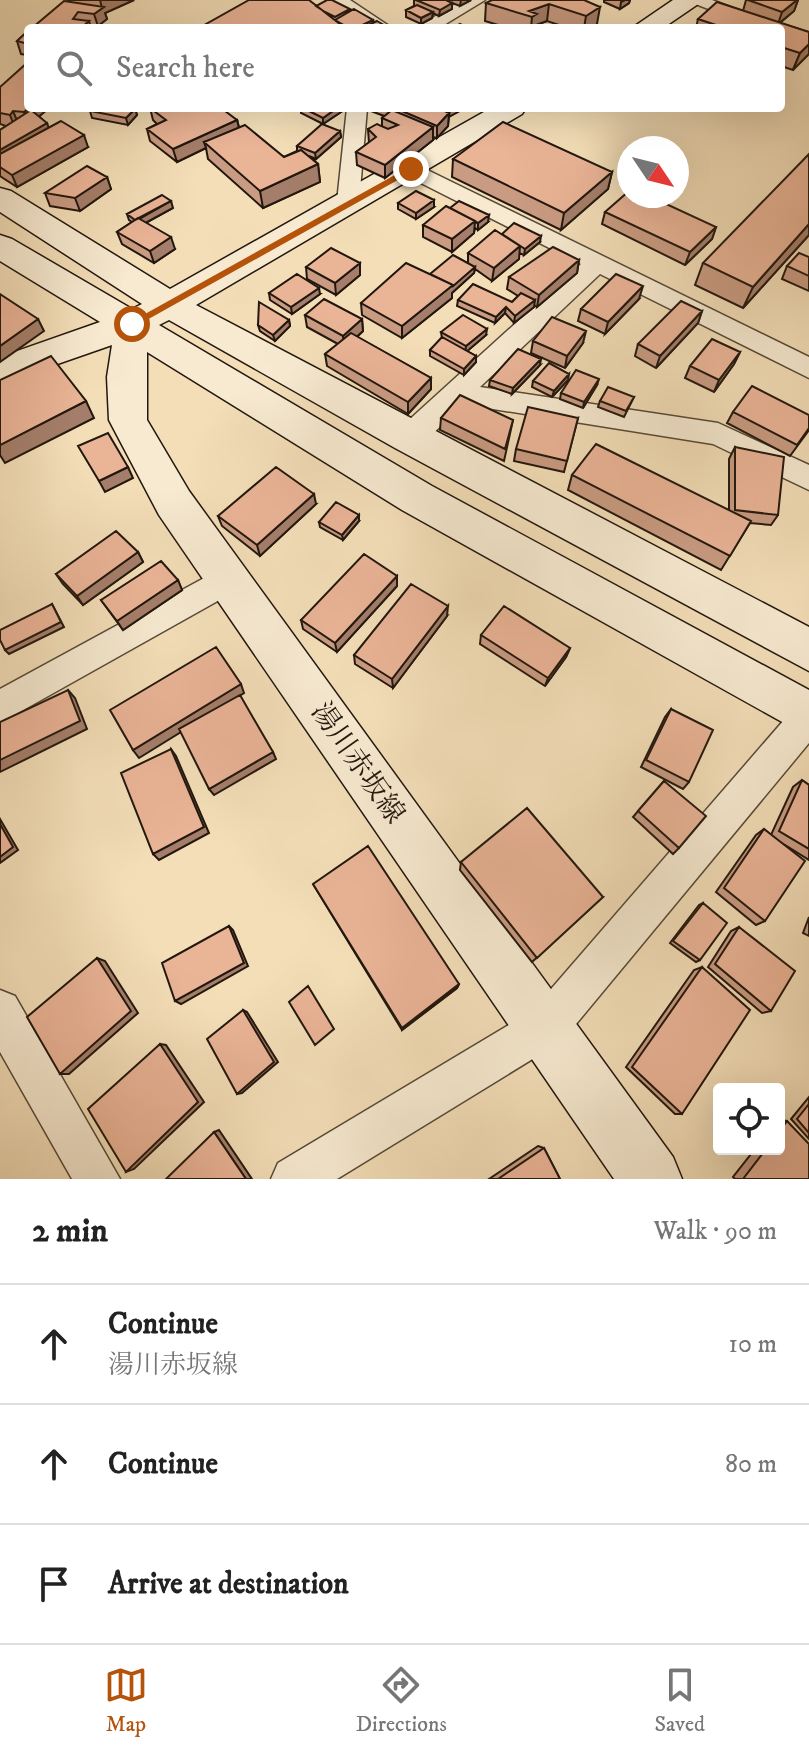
<!DOCTYPE html>
<meta charset="utf-8">
<style>
:root{--surface:#fff;--page:#f2f2f2;--text:#222;--muted:#767676;--line:#e0e0e0;--accent:#b45309}
body{margin:0;font-family:"IM FELL DW Pica","Noto Serif JP",serif;background:var(--page);color:var(--text)}
.controls{position:absolute;right:24px;bottom:24px;display:grid;overflow:hidden;border-radius:8px;box-shadow:0 8px 32px #0002}
.controls button{width:72px;height:72px;display:grid;place-items:center;padding:0;border:0;border-bottom:2px solid var(--line);background:var(--surface);color:var(--text);font:40px sans-serif}
.compass{position:absolute;left:617px;top:136px;width:72px;height:72px;border-radius:50%;background:var(--surface);box-shadow:0 8px 32px #0002;rotate:125deg}
.stop{position:absolute;width:24px;height:24px;margin:-18px;border:6px solid #b45309;border-radius:50%;background:#fff}
.stop.end{background:#b45309;border-color:#fff;box-shadow:0 2px 8px #0008}
.list{margin:0;padding:0;list-style:none}
h2{display:flex;justify-content:space-between;align-items:center;height:104px;margin:0;padding:0 32px;font-size:34px}
h2 small{font-size:26px;font-weight:400;color:var(--muted)}
.list li{display:grid;grid-template-columns:52px 1fr auto;gap:24px;align-items:center;box-sizing:border-box;height:120px;padding:0 32px;border-top:2px solid var(--line)}
.list b{display:block;font-size:30px;white-space:nowrap}
.list p{margin:0;font-size:26px;white-space:nowrap;color:var(--muted)}
.list em{font-size:26px;font-style:normal;color:var(--muted)}
.icon{flex:none;width:44px;height:44px;fill:none;stroke:currentColor;stroke-width:2;stroke-linecap:round;stroke-linejoin:round}
.map{position:relative;flex:none;width:809px;height:1179px;overflow:hidden}
.search{position:absolute;background:var(--surface);box-shadow:0 8px 32px #0002;left:24px;right:24px;top:24px;height:88px;display:flex;align-items:center;gap:20px;box-sizing:border-box;padding:0 28px;border-radius:8px;color:var(--muted);font-size:30px}
.sheet{height:464px;background:var(--surface)}
nav{display:flex;justify-content:space-around;align-items:center;box-sizing:border-box;height:112px;border-top:2px solid var(--line);background:var(--surface);font-size:22px;color:var(--muted)}
nav a{display:grid;justify-items:center;gap:4px}
nav .on{color:var(--accent)}
.map>svg:first-child{display:block}
.lines{fill:none;stroke-linecap:round;stroke-linejoin:round}
.street-casing{stroke:#564938;stroke-width:3}
.secondary-casing{stroke:#22170e;stroke-width:3}
.street{fill:#f7ead1;fill-rule:evenodd}
.secondary{fill:#f7ead1;fill-rule:evenodd}
.wall{fill:#c99b82;stroke:#22170e;stroke-width:2}
.shaded-wall{fill:#a47e6a;stroke:#22170e;stroke-width:2}
.building{fill:#eab497;stroke:#22170e;stroke-width:2}
.route{fill:#b45309}
.labels{text-anchor:middle;stroke-width:6;stroke-linejoin:round;paint-order:stroke}
.street-label{font-size:28px;fill:#22170e;stroke:#f7ead1}
</style>
<div class="map">
<svg width="809" height="1179" viewBox="0 0 809 1179">
<rect width="100%" height="100%" fill="#f3deb8"/>
<filter id="stains"><feTurbulence type="fractalNoise" baseFrequency=".0025" numOctaves="4"/><feColorMatrix values="0 0 0 0 .2 0 0 0 0 .09 0 0 0 0 .02 0 0 0 .5 -.17"/></filter>
<radialGradient id="worn" r=".72"><stop offset=".6" stop-color="#630" stop-opacity="0"/><stop offset="1" stop-color="#630" stop-opacity=".3"/></radialGradient>
<g class="lines">
<g class="street-casing">
<path id="street" d="M328,0H350L392,28H370Z
M462,0H485L439,28H416Z
M685,0H712L785,28L781,32V28H758Z
M347,108H367L359,202L348,209L337,202Z
M411,162L809,357V378L600,274L480,387L718,423L809,465V490L713,444L462,404C445,420 423,452 399,445L395,437L399,429L581,264L403,174L400,169L403,164Z
M228,565L239,569L244,579L239,589L0,723V689Z
M809,701V743L562,1041L337,1179H271L278,1163L532,1011L797,705Z
M0,990L15,996L120,1179H72L0,1052Z"/>
</g>
<g class="secondary-casing">
<path id="secondary" d="M673,0H704L663,28H632Z
M491,108H526L522,114L196,305L809,627V671L395,448L169,320L159,325L432,486L809,690V737L402,510L147,352V420L189,491L673,1157L682,1179H614L159,515L109,420L107,377L112,345L0,384V357L100,322L0,261V235L12,239L132,309L142,304L0,212V188L11,191L170,289Z"/>
</g>
<use href="#street" class="street"/>
<use href="#secondary" class="secondary"/>
</g>
<path class="wall" d="M67,0H134L105,13L107,19L98,26L90,25L91,28H32L68,1Z
M414,0H471L460,6L452,3V9L439,16L433,13L432,18L421,24L406,17V10L414,6Z
M604,0H630L629,3L620,9L604,2Z
M746,0H798L794,11L780,23L809,32L793,70L781,66V28H696L698,19L743,11Z
M588,2L597,24L591,28H568L547,21L536,25V28H508L485,21L486,3Z
M28,31V55L21,54L17,41Z
M0,87L49,108L39,116L49,128L88,147L17,187L0,176V130L6,126L0,124Z
M150,108L237,120L239,127L284,157L297,151V146L340,131L341,137L316,159L309,156L318,164L320,182L263,208L208,159L206,148L177,162L150,141L147,129L157,124L153,120Z
M301,108H344V110L323,124L301,113Z
M371,108H465L449,116L448,126L437,138L433,137V140L385,178L357,165L356,152L369,143L368,129L382,126V118L384,116L371,111Z
M135,109L137,115L128,125L92,118L90,111Z
M453,159L612,172L608,189L561,230L452,177Z
M107,177L111,189L80,211L50,206L45,193Z
M398,203L434,207L416,219L398,209Z
M173,208L146,223L175,249L154,263L122,244L117,232L132,222L129,220L127,214Z
M605,212L716,227L712,239L685,265L602,224Z
M488,222L478,230L475,228L474,233L452,252L423,237V225Z
M502,234L540,242L524,255L519,253V259L492,281L475,269L474,273L452,293V298L402,338L362,315L361,303L430,274L468,263V253Z
M809,235L743,308L695,285L703,263Z
M809,257V291L782,279L787,266Z
M579,260L577,273L537,307L534,305V307L514,323L505,313L495,323L457,306L458,300L512,302L518,296L507,289L509,277Z
M360,263V275L336,295L307,279L306,267Z
M269,293L320,294L292,314L270,300Z
M639,299L605,334L578,321L581,309Z
M702,311L698,323L656,368L635,356L638,344Z
M305,315L362,319L363,331L357,337L431,378V389L408,414L327,366L325,354L338,344L307,327Z
M289,320L290,326L275,341L260,331L258,325Z
M441,332L486,335L467,351L476,356V362L464,375L430,356V350L442,338Z
M533,341L583,343L565,368L531,353Z
M740,352L734,364L714,392L685,378L690,366Z
M540,365L512,394L489,386L490,380Z
M568,380L552,397L532,387L533,381Z
M597,385L583,408L560,399L561,393Z
M634,397L624,417L598,407L600,401Z
M733,412L809,430L790,456L727,423Z
M441,418L513,420L504,461L440,430Z
M578,418L564,472L514,461L516,449Z
M735,447L778,515L771,525L750,523L721,570L568,490L572,475L729,510V459Z
M316,504L260,556L222,526L218,516Z
M359,521L343,540L320,527L319,522Z
M138,552L143,562L83,605L63,584L56,574Z
M178,580L182,590L123,630L101,600Z
M397,586L337,652L303,629L301,620Z
M447,616L393,688L355,664L354,655Z
M481,635L570,648L566,657L545,686L480,644Z
M671,709L689,782L683,789L641,767L665,717Z
M802,780L809,785V860L785,845L765,921L756,925L716,892L756,835L764,829L771,835L793,787Z
M664,781L679,848L673,854L633,817Z
M461,862L603,897L532,962L460,870Z
M313,884L459,984L457,988L402,1030Z
M703,903L700,960L696,962L670,943L699,905Z
M809,917V936L803,933Z
M739,927L771,1011L762,1013L708,967L731,931Z
M702,967L682,1114H675L626,1067L694,970Z
M809,1097V1139L791,1119Z
M779,1120L787,1121L809,1179H735L733,1177L755,1149H779Z
M538,1146L544,1148L560,1179H489Z"/>
<path class="shaded-wall" d="M100,0H134L105,13L107,19L98,26L94,14L102,8Z
M461,0H471L460,6Z
M625,0H630L629,3L620,9L621,2Z
M797,0H798L794,11L778,24L782,12Z
M452,3V9L439,16L440,10Z
M549,4L547,21L536,25V28H531L532,17L529,11Z
M600,7L597,24L591,28H584L586,16Z
M433,12L432,18L421,24V18Z
M373,20V26L369,28H356Z
M89,21L91,28H81Z
M809,44V54L793,70L800,53Z
M29,108H49L29,125L24,112Z
M337,108H344V110L323,124V118Z
M450,108H465L449,117Z
M135,109L137,115L128,125L126,118Z
M13,111L18,123L15,128L10,115Z
M449,113L448,126L437,138V126Z
M237,120L240,132L204,142L206,148L177,162L173,149Z
M47,123L52,136L0,166V150Z
M433,127V140L385,178V165Z
M340,131L341,137L316,159L315,153Z
M84,135L88,147L17,187L12,175Z
M318,164L320,182L263,208L260,191Z
M612,172L608,189L561,230L564,213Z
M107,177L111,189L80,211L75,198Z
M434,200V207L416,219V213Z
M171,201L173,208L138,227L136,221Z
M489,215L488,222L478,230V223Z
M475,221L474,233L452,252V239Z
M809,224V235L743,308L753,287Z
M716,227L712,239L685,265L690,252Z
M541,236L540,242L524,255L525,249Z
M171,237L175,249L154,263L150,251Z
M520,246L519,259L492,281L494,268Z
M579,260L577,273L537,307L539,295Z
M360,263V275L336,295L335,283Z
M475,267L474,273L452,293V298L402,338V326Z
M643,286L639,299L605,334L608,322Z
M319,288L320,294L292,314L291,307Z
M535,300L534,307L514,323L515,316Z
M506,307L505,313L495,323L496,317Z
M702,311L698,323L656,368L660,356Z
M38,319L44,331L0,362V346Z
M362,319L363,331L344,348L343,336Z
M289,320L290,326L275,341L273,335Z
M487,329L486,335L465,353L466,346Z
M586,331L583,343L565,368L567,356Z
M740,352L734,364L714,392L719,380Z
M476,356V362L464,375V369Z
M541,359L540,365L512,394L513,388Z
M569,374L568,380L552,397L554,391Z
M431,378V389L408,414V402Z
M599,379L597,385L583,408L584,402Z
M86,401L94,418L5,463L0,455V445Z
M128,467L133,478L105,492L99,481Z
M314,494L316,504L260,556L257,545Z
M359,515V521L343,540L342,535Z
M138,552L143,562L83,605L77,596Z
M397,576V586L337,652L335,643Z
M178,580L182,590L123,630L117,621Z
M52,604L64,627L9,654L5,650Z
M448,606L447,616L393,688L392,679Z
M570,648L566,657L545,686L548,678Z
M241,684L244,693L139,758L133,750Z
M68,690L75,698L87,729L0,772V760Z
M171,749L176,756L209,833L159,860L153,854Z
M273,752L276,759L214,795L209,789Z
M0,819L18,850L0,863Z
M229,926L233,930L248,966L181,1004L175,1001Z
M97,958L105,961L138,1013L69,1074H60Z
M459,984L457,988L402,1030V1028Z
M243,1010L247,1012L278,1062L242,1093L237,1094Z
M160,1044L166,1045L204,1102L134,1169L126,1172Z
M219,1130L252,1179H246L214,1132Z"/>
<path class="building" d="M249,0H309L345,28H199Z
M327,0H332L350,9L335,17L325,12L316,6Z
M416,0H446L452,3L440,10Z
M492,0H584L600,7L586,16L549,4L529,11L537,14L532,17L486,3Z
M748,0H797L782,12Z
M64,1L104,7L94,14L78,12L73,19L89,21L81,28H32Z
M717,2L809,32V44L800,53L781,47V28H725L698,19Z
M417,5L433,12L421,18L406,10Z
M354,9L373,20L356,28H349L335,20Z
M377,21L389,28H362Z
M460,24L468,28H453Z
M28,31V44L17,41Z
M28,62V108H29L24,112L13,111L10,115L0,113V87Z
M93,108H131L135,109L126,118L90,111Z
M150,108H221L237,120L173,149L147,129L166,120Z
M303,108H337L323,118Z
M395,108H438L449,113L437,126Z
M31,110L47,123L0,150V130Z
M392,110L433,127L385,165L356,152L376,137L368,129L377,124L388,129L398,125L382,118Z
M61,121L84,135L12,175L0,167V154Z
M503,122L612,172L564,213L453,159Z
M322,124L340,131L315,153L297,146Z
M245,125L284,157L301,150L318,164L260,191L204,142Z
M809,154V224L753,287L703,263Z
M87,166L107,177L75,198L45,193Z
M416,191L434,200L416,213L398,203Z
M629,191V196H649L716,227L690,252L605,212Z
M162,195L171,201L135,220L127,214Z
M459,201L489,215L478,223L474,221H475L450,208Z
M446,206L475,221L452,239L423,225Z
M138,218L171,237L150,251L117,232Z
M514,223L541,236L525,249L502,234Z
M495,230L520,246L494,268L468,253Z
M553,247L579,260L539,295L509,277Z
M331,248L360,263L335,283L306,267Z
M799,253L809,257V276L787,266Z
M453,255L475,267L452,287L453,285L430,274Z
M406,263L453,285L402,326L361,303Z
M297,274L319,288L291,307L269,293Z
M616,274L643,286L608,322L581,309Z
M473,284L512,302L521,293L535,300L515,316L506,307L496,317L458,300Z
M0,294L38,319L0,346Z
M324,299L362,319L343,336L305,315Z
M681,301L702,311L660,356L638,344Z
M259,302L289,320L273,335L258,325Z
M463,315L487,329L466,346L441,332Z
M552,317L586,331L567,356L533,341Z
M351,333L431,378L408,402L325,354Z
M442,337L476,356L464,369L430,350Z
M712,339L740,352L719,380L690,366Z
M518,349L541,359L513,388L490,380Z
M51,356L86,401L0,445V380Z
M549,363L569,374L554,391L533,381Z
M576,370L599,379L584,402L561,393Z
M752,386L809,415V428L797,445L733,412Z
M608,387L634,397L626,411L600,401Z
M460,395L513,420L505,449L441,418Z
M528,407L578,418L567,461L516,449Z
M108,433L128,467L99,481L78,446Z
M596,444L751,521L730,556L572,475Z
M735,447L784,457L778,515L735,510Z
M276,467L314,494L257,545L218,516Z
M336,502L359,515L342,535L319,522Z
M116,531L138,552L77,596L56,574Z
M364,554L397,576L335,643L301,620Z
M161,561L178,580L117,621L101,600Z
M411,584L448,606L392,679L354,655Z
M52,604L61,622L5,650L0,640V630Z
M504,606L570,648L548,678L481,635Z
M216,647L241,684L133,750L110,710Z
M68,690L80,721L0,760V722Z
M240,695L273,752L209,789L179,729Z
M671,709L713,730L689,782L646,760Z
M171,749L204,827L153,854L121,773Z
M802,780L809,785V849L779,831Z
M664,781L706,816L679,848L638,811Z
M527,808L603,897L537,958L461,862Z
M0,824L13,847L0,857Z
M764,829L805,861L765,921L724,888Z
M368,846L459,984L402,1028L313,884Z
M703,903L727,923L700,960L673,941Z
M229,926L244,963L175,1001L162,963Z
M739,927L795,971L771,1011L715,964Z
M97,958L131,1011L60,1074L27,1017Z
M702,967L750,1010L682,1114L632,1067Z
M308,986L334,1029L315,1045L289,1002Z
M243,1010L274,1062L237,1094L207,1039Z
M160,1044L198,1102L126,1172L88,1109Z
M809,1104V1133L797,1119Z
M787,1121L809,1144V1179H743L766,1149H779V1132Z
M214,1132L246,1179H166Z
M544,1148L560,1179H498Z"/>
<path class="route" d="M411,166L414,171L136,326L127,324Z"/>
<g class="labels">
<g class="street-label">
<text transform="translate(359 762) rotate(55)" y="10">湯川赤坂線</text>
</g>
</g>
<rect width="100%" height="100%" filter="url(#stains)"/>
<rect width="100%" height="100%" fill="url(#worn)"/>
</svg>
<div class="controls">
<button><svg class="icon" aria-label="locate" viewBox="0 0 24 24"><circle cx="12" cy="12" r="6"/><path d="M12 2v4M12 18v4M2 12h4M18 12h4"/></svg></button>
</div>
<svg class="compass" viewBox="-18 -18 36 36"><path d="M0-13l5 13h-10z" fill="#e53935"/><path d="M0 13l5-13h-10z" fill="#767676"/></svg>
<div class="stop" style="left:132px;top:324px"></div>
<div class="stop end" style="left:411px;top:169px"></div>
<div class="search"><svg class="icon" aria-label="search" viewBox="0 0 24 24"><circle cx="10" cy="10" r="6"/><path d="M15 15l6 6"/></svg>Search here</div>
</div>
<section class="sheet">
<h2>2 min<small>Walk · 90 m</small></h2>
<ul class="list">
<li><svg class="icon" aria-label="ahead" viewBox="0 0 24 24"><path d="M12 20V5M6 11l6-6 6 6"/></svg><div><b>Continue</b><p>湯川赤坂線</p></div><em>10 m</em></li>
<li><svg class="icon" aria-label="ahead" viewBox="0 0 24 24"><path d="M12 20V5M6 11l6-6 6 6"/></svg><div><b>Continue</b></div><em>80 m</em></li>
<li><svg class="icon" aria-label="arrive" viewBox="0 0 24 24"><path d="M6 21V4h12l-3 4 3 4H6"/></svg><div><b>Arrive at destination</b></div></li>
</ul>
</section>
<nav>
<a class="on"><svg class="icon" aria-label="map" viewBox="0 0 24 24"><path d="M3 6l6-2 6 2 6-2v14l-6 2-6-2-6 2zM9 4v14M15 6v14"/></svg>Map</a>
<a><svg class="icon" aria-label="directions" viewBox="0 0 24 24"><path d="M12 3l9 9-9 9-9-9zM9 14v-3h6M13 9l2 2-2 2"/></svg>Directions</a>
<a><svg class="icon" aria-label="saved" viewBox="0 0 24 24"><path d="M7 4h10v16l-5-4-5 4z"/></svg>Saved</a>
</nav>
